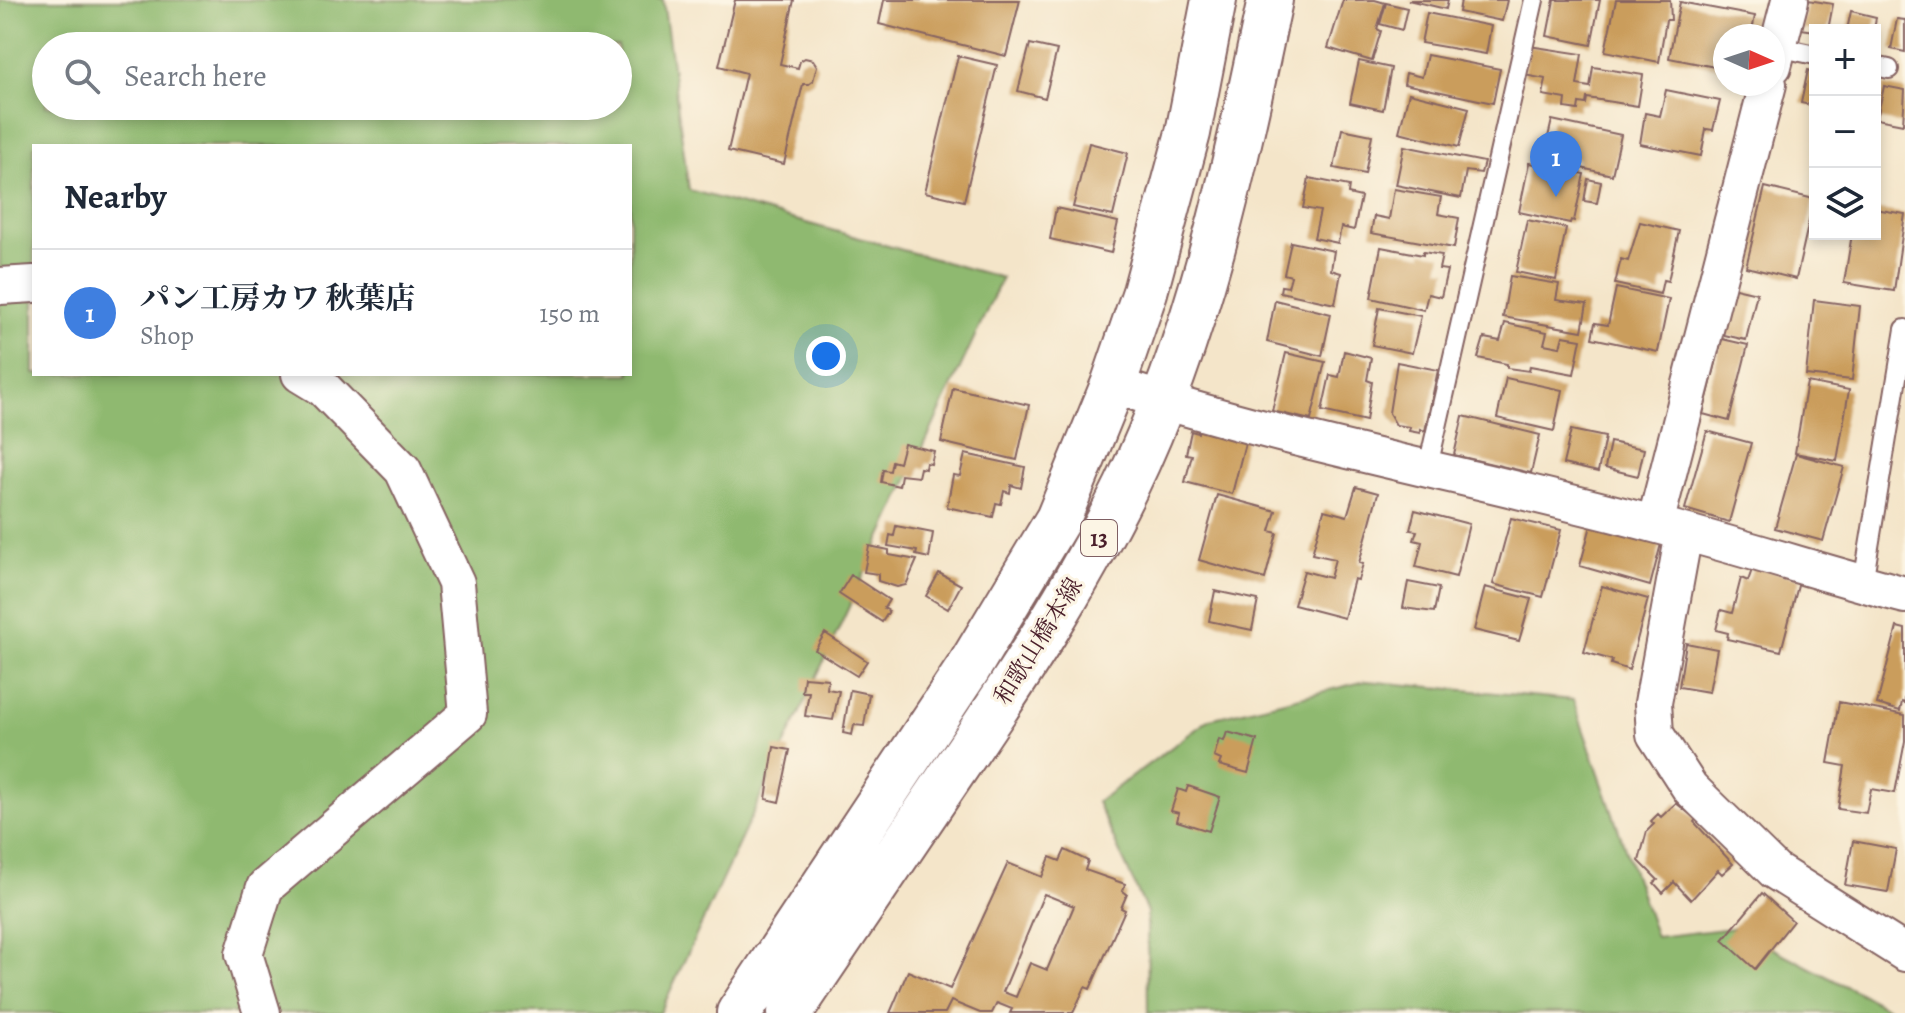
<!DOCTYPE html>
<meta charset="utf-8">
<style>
:root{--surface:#fff;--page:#f2f2f3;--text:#1f2937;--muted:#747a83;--line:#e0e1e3;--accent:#1f6fb2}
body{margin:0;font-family:Alegreya,"Noto Serif JP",serif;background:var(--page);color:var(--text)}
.controls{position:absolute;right:24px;top:24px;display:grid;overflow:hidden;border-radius:0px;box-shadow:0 4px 12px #0003}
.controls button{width:72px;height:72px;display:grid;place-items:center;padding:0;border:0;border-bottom:2px solid var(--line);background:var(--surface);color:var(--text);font:40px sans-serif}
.compass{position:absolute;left:1713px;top:24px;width:72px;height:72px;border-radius:50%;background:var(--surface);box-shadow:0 4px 12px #0003;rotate:93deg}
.you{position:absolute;left:826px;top:356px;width:28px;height:28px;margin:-20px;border:6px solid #fff;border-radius:50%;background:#1a73e8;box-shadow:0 0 0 12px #1a73e833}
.badge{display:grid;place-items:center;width:52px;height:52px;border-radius:50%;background:var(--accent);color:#fff;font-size:26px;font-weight:700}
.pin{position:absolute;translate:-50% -66px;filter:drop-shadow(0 2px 4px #0008)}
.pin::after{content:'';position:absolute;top:42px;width:28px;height:24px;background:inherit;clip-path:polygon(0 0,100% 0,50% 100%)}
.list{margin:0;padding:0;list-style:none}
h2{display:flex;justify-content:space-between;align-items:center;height:104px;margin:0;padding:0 32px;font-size:34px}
h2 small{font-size:26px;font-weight:400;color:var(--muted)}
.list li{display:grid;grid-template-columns:52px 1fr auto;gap:24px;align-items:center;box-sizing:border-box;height:128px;padding:0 32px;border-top:2px solid var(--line)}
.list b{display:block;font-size:30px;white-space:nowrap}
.list p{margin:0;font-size:26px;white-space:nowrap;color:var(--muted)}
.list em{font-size:26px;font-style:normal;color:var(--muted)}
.icon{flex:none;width:44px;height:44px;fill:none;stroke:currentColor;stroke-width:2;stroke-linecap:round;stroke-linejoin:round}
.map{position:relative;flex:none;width:1905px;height:1013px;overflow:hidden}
.search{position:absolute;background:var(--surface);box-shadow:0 4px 12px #0003;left:32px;top:32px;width:600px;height:88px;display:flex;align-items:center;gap:20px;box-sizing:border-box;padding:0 28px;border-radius:44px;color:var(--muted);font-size:30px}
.panel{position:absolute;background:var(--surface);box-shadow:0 4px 12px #0003;left:32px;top:144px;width:600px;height:232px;border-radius:0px}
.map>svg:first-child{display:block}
.forest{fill:#8fb970;stroke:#6c6c4e;stroke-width:2;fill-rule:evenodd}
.building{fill:#ca9d5c;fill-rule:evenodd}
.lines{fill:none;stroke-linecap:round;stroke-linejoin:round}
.lane-casing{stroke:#866462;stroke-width:22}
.street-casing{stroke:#866462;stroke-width:40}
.primary-casing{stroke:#866462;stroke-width:48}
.lane{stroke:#fff;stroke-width:18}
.street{stroke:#fff;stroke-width:36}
.primary{stroke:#fff;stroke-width:44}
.labels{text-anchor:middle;stroke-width:6;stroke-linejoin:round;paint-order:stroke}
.shield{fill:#fcf5e5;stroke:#7f5f63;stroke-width:2}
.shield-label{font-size:22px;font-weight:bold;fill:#4a1f2b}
.street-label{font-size:24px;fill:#4a1f2b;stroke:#fcf5e5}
</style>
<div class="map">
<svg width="1905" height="1013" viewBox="0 0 1905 1013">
<rect width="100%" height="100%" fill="#fcf5e5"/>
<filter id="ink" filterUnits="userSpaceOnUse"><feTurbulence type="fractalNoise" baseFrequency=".0125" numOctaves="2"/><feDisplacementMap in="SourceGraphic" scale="16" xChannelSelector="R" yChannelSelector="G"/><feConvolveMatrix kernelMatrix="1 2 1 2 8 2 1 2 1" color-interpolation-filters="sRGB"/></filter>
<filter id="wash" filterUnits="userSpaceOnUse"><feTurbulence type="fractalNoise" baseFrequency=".006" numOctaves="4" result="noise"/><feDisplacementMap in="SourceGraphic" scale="32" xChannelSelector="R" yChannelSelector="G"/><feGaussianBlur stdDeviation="1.8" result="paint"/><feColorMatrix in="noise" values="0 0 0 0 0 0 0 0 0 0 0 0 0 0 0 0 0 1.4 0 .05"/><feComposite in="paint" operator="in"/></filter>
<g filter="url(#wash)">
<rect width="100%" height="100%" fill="#f4e5c9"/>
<path class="forest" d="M0,0H663L689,190L1002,278L660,1013H0ZM46,46H618V106H46ZM34,146H630V374H34Z
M1366,681L1573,700L1656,937L1733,928L1898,1013H1148L1147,912L1097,802L1210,719Z"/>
<g id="blocks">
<path class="building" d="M735,0H794L780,64L798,68L800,61L805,58L813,60L817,66L813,81L809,84H803L784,164L728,151L746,73L719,66Z
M884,0H1020L1006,56L879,24Z
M1343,0H1375L1385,3L1377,29L1381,31L1372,61L1328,48Z
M1408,0H1448L1446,9Z
M1461,0H1507L1502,21L1459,12Z
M1554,0H1600L1591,45L1547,36Z
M1616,0H1670L1671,20H1666L1659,62L1605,51Z
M1808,0L1833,4L1828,30L1815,31L1801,29Z
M1680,2L1755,16L1751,36H1725V69L1669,58Z
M1386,3L1407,8L1402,30L1380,24Z
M1851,11L1876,17L1874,30H1847Z
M1427,13L1491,26L1486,54L1421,43Z
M1897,19L1905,20V52L1891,49Z
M1030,44L1057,50L1045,98L1018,91Z
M1529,46L1582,54L1577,85L1590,87L1593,67L1643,75L1638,106L1587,98L1586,104L1579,103L1578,110L1565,108L1566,99L1543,95L1546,79L1524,75Z
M1427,55L1500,69L1493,103L1404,84L1406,73L1422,77Z
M958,56L997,65L964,201L925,192Z
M1359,61L1391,68L1383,110L1350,103Z
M1808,70L1815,72V106L1801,103Z
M1884,86L1905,90L1903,124L1877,119Z
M1666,90L1720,101L1713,130L1706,129L1701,156L1640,144L1645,113L1660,116Z
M1409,93L1469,108L1459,147L1399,132Z
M1552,120L1621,135L1612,175L1577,167L1578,158L1545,150Z
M1342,129L1372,135L1365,174L1334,168Z
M1089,143L1128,153L1113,216L1073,207Z
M1404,146L1484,162L1481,173L1466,171L1461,198L1396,185Z
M1529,163L1584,174L1574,221L1571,220L1570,223L1519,212Z
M1309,178L1349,186L1348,194L1361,197L1354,230L1341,227L1338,243L1314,238L1320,211L1303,208Z
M1588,179L1601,182L1597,203L1584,201Z
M1765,187L1814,199L1796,279L1746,267Z
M1394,189L1441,197L1438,214L1459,218L1454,248L1371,233L1374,216L1389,219Z
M1056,208L1118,222L1111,253L1050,239Z
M1875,209L1905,214L1894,291L1844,283L1852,234H1875Z
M1527,220L1566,228L1556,280L1516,272Z
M1640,222L1679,231L1668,281L1663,280L1660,294L1615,284L1621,259L1628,261Z
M1291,242L1334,251L1331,270L1341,273L1335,304L1280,292L1281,286L1288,287L1291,276L1284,274Z
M1381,247L1423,255V252L1442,255L1439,269L1447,270L1441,297L1428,294L1424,310L1371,298Z
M1510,276L1559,284L1556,300L1587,304L1582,331L1503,317Z
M1731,287L1757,293L1746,340L1720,334Z
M1616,288L1669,299L1658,352L1592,338L1595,323L1608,325Z
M1275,300L1331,314L1322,356L1267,342Z
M1814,300L1860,306L1852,380L1806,375Z
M1379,308L1421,316L1412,353L1372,345Z
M1505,323L1547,332L1544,344L1560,347L1563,336L1581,339L1574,374L1530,366L1529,371L1507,368V364L1478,358L1484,338L1500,341Z
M1722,339L1748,345L1729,421L1703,414Z
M1344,351L1371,358L1367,380L1372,382L1366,421L1322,411L1330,375L1339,377Z
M1286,353L1325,362L1311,420L1272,411Z
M1397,362L1438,370L1425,431L1420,429V433L1409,431L1410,427L1396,425L1389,413Z
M1506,378L1562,390L1554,431L1497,418Z
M1807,382L1849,390L1837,461L1795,453Z
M953,388L1029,405L1017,460L941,442Z
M1463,416L1540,435L1531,473L1454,455Z
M1199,423L1247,435L1232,494L1185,482L1192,455L1186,454L1191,431L1198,433Z
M1571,430L1605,437L1598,472L1563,464Z
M1707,431L1751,443L1729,522L1685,509Z
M1610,442L1644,449L1638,476L1605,468Z
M904,444L934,451L931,464L926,463L925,469L920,468L918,477L901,475L899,486L881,482L883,470L890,471L892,461L899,463Z
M965,454L1025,467L1021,488L1011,485L1010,493L1004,491L1001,504L996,503L993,517L947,507L953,475L960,476Z
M1796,454L1844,467L1823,541L1775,528Z
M1356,487L1378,493L1359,563L1363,564L1358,580L1354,579L1344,618L1294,605L1304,571L1330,578L1335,559L1312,554L1324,510L1347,516Z
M1217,495L1276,511L1270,531L1277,533L1265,579L1199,560Z
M1415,510L1469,524L1456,577L1416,567L1422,542L1414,540L1417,531L1410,530Z
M1511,518L1561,530L1543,597L1493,584Z
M1592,522L1662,540L1650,586L1580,566Z
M896,526L933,533L929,558L916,555L917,551L888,546L890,535L894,536Z
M869,546L889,550V555L917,560L906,585L897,587L878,581V574L864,572Z
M1753,567L1800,578L1781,651L1727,639L1728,633L1716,630L1721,610L1732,613L1741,578L1748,581Z
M939,573L961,585L948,609L926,596Z
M851,575L889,600L884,608L889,611L882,622L839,594Z
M1408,582L1439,588L1434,612L1403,608Z
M1602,586L1648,599L1629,670L1611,664L1612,660L1584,652Z
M1485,587L1531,599L1519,641L1474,630Z
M1215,591L1258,600L1252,630L1209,621Z
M1897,627L1905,629V703L1902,702L1900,711L1877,704Z
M825,633L867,661L857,676L815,650Z
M1686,643L1717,649L1709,692L1679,687Z
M804,677L828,679L827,689L839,691L833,720L805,716L809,692H802Z
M850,690L869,694L864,726L854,725L852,735L843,733Z
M1839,702L1905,715V741L1895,793L1871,789L1866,813L1838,809L1845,766L1828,763Z
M1227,732L1257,740L1248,773L1219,765L1221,760L1214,757L1219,739L1224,741Z
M774,747L790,750L779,802L766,799Z
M1188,786L1220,797L1209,831L1177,821L1179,813L1171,811L1178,789L1186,792Z
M1676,803L1696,819L1694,822L1733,864L1722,874L1718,870L1691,900L1674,882L1663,893L1654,883L1658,880L1639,861L1647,831L1654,824L1651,821L1658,814L1661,817Z
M1853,841L1896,849L1888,892L1845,885Z
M1065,850L1088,861L1085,870L1125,884L1123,891L1127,894L1121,908L1125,910L1090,989L1085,987L1073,1013H1010L1012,1009L997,1003L992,1013H980L951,1001L945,1013H890L908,971L950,989L1008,863L1042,877L1050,857L1060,861ZM1044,894L1074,906L1047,970L1030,963L1016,997L1003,992Z
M1762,893L1793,921L1755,969L1723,940Z"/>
</g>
</g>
<g filter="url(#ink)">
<use href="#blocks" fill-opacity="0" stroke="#866462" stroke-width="2"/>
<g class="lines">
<g class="lane-casing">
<path id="lane" d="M1778,47L1815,55
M1875,66L1889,69
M1427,471L1534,0
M1863,583L1905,329"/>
</g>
<g class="street-casing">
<path id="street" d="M1773,66L1790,0
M0,286L34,284
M1113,385C1290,443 1474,476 1654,524C1738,546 1821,572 1905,595
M1655,524L1768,84
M1684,533L1653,703L1655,734L1690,788L1775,871L1905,953
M262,1013L244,954L265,887L468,714L456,583L403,470L323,388L300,374"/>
</g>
<g class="primary-casing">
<path id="primary" d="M739,1013L969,667L1058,519L1113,385L1145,292L1188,133L1214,0
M790,1013C844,932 899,852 953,772C1016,680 1077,587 1126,487C1200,334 1235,166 1270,0"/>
</g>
<use href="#lane" class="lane"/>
<use href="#street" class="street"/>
<use href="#primary" class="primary"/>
</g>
</g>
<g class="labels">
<rect class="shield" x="1081" y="520" width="36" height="36" rx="6"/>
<g class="shield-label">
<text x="1099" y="546">13</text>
</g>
<g class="street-label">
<text transform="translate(1038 641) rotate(-58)" y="8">和歌山橋本線</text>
</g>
</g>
</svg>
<div class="controls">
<button>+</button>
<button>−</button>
<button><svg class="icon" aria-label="layers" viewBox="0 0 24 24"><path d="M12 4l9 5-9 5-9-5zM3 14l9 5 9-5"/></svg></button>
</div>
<svg class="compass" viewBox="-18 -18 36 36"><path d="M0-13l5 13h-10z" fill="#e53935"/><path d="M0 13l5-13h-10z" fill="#747a83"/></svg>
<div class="you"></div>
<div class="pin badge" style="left:1556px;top:197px;background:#3f7fe0">1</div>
<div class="search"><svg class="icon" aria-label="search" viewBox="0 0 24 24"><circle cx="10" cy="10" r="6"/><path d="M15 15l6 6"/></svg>Search here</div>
<section class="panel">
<h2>Nearby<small></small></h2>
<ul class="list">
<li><span class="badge" style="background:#3f7fe0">1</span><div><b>パン工房カワ 秋葉店</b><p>Shop</p></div><em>150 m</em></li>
</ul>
</section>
</div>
